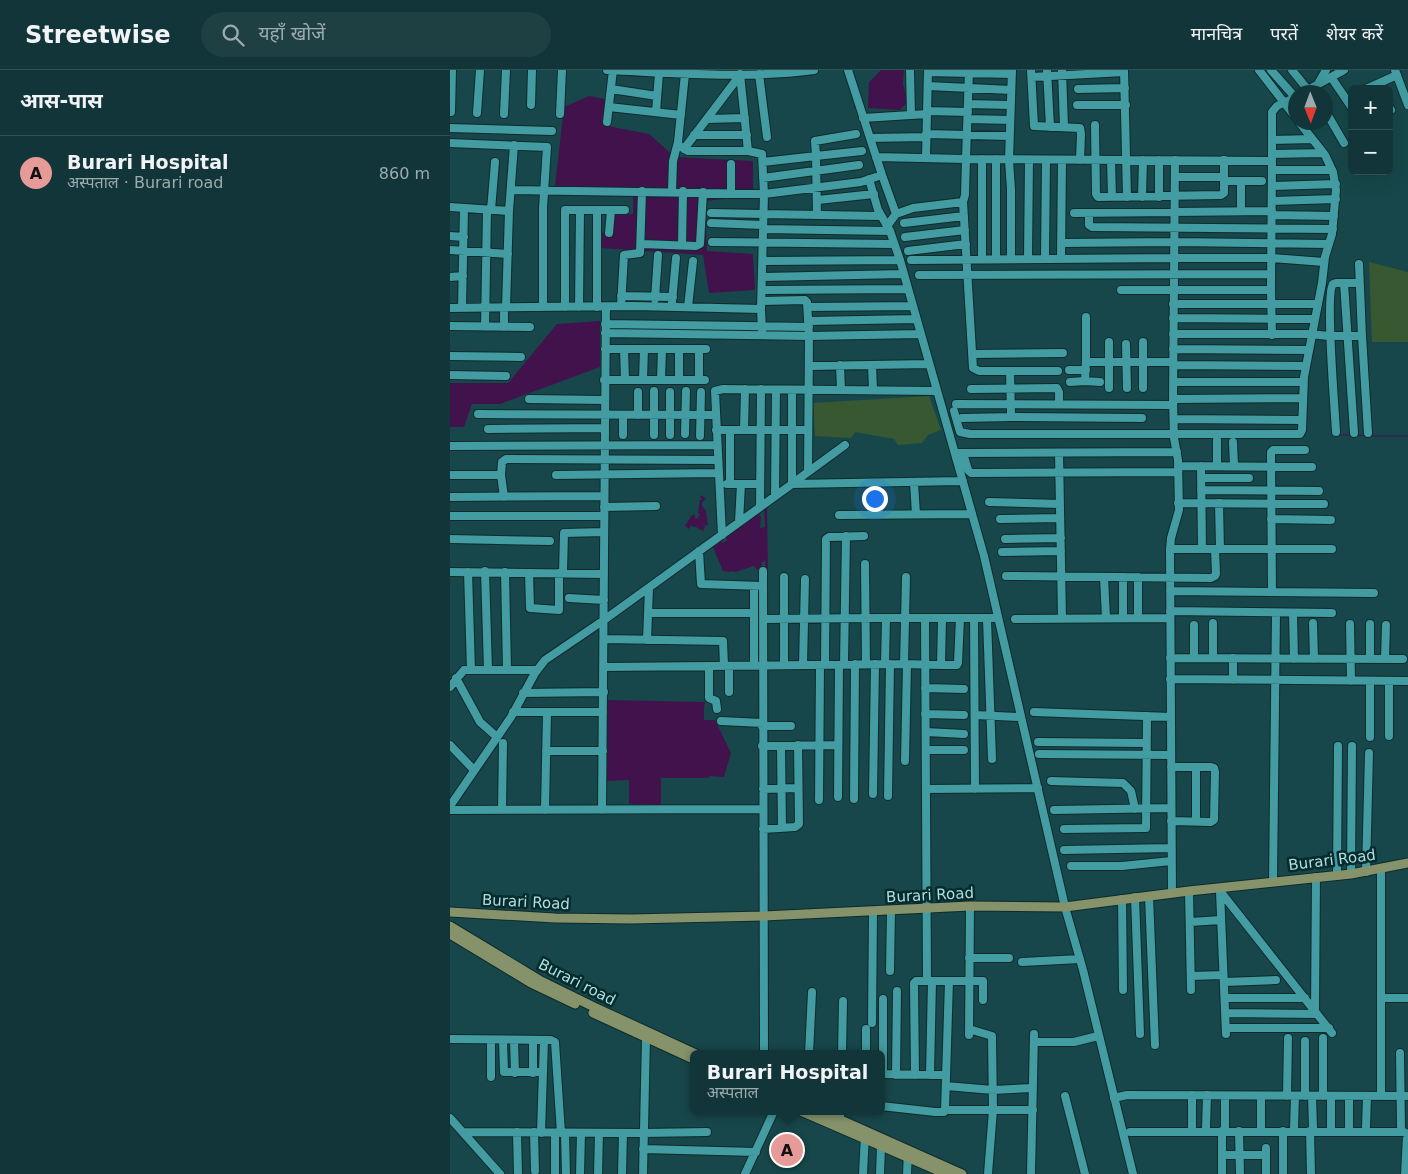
<!DOCTYPE html>
<html lang="hi">
<meta charset="utf-8">
<style>
:root{--surface:#113538;--page:#1e4043;--text:#f1f3f6;--muted:#9cabae;--line:#305053;--accent:#e69b98}
body{margin:0;font-family:"DejaVu Sans","Noto Sans Devanagari",sans-serif;background:var(--page);color:var(--text)}
.controls{position:absolute;right:15px;top:15px;display:grid;overflow:hidden;border-radius:8px;box-shadow:0 5px 20px #0002}
.controls button{width:45px;height:45px;display:grid;place-items:center;padding:0;border:0;border-bottom:1px solid var(--line);background:var(--surface);color:var(--text);font:25px sans-serif}
.compass{position:absolute;left:838px;top:15px;width:45px;height:45px;border-radius:50%;background:var(--surface);box-shadow:0 5px 20px #0002;rotate:179deg}
.you{position:absolute;left:424px;top:428px;width:18px;height:18px;margin:-12px;border:4px solid #fff;border-radius:50%;background:#1a73e8;box-shadow:0 0 0 8px #1a73e833}
.badge{display:grid;place-items:center;width:32px;height:32px;border-radius:50%;background:var(--accent);color:#111;font-size:16px;font-weight:700}
.pin{position:absolute;translate:-50% -50%;border:2px solid #fff;box-shadow:0 1px 5px #0006}
.popup{position:absolute;left:240px;top:980px;width:195px;height:65px;box-sizing:border-box;display:grid;place-content:center;border-radius:8px;background:var(--surface);filter:drop-shadow(0 1px 4px #0005);font-size:16px;white-space:nowrap;color:var(--muted)}
.popup b{font-size:19px;color:var(--text)}
.popup::after{content:'';position:absolute;left:50%;top:100%;margin-left:-10px;border:10px solid transparent;border-top-color:var(--surface)}
.list{margin:0;padding:0;list-style:none}
h2{display:flex;justify-content:space-between;align-items:center;height:65px;margin:0;padding:0 20px;font-size:21px}
h2 small{font-size:16px;font-weight:400;color:var(--muted)}
.list li{display:grid;grid-template-columns:32px 1fr auto;gap:15px;align-items:center;box-sizing:border-box;height:75px;padding:0 20px;border-top:1px solid var(--line)}
.list b{display:block;font-size:19px;white-space:nowrap}
.list p{margin:0;font-size:16px;white-space:nowrap;color:var(--muted)}
.list em{font-size:16px;font-style:normal;color:var(--muted)}
.icon{flex:none;width:28px;height:28px;fill:none;stroke:currentColor;stroke-width:2;stroke-linecap:round;stroke-linejoin:round}
.map{position:relative;flex:none;width:958px;height:1104px;overflow:hidden}
header{display:flex;align-items:center;gap:30px;box-sizing:border-box;height:70px;padding:0 25px;background:var(--surface);border-bottom:1px solid var(--line)}
header strong{font-size:24px}
nav{display:flex;gap:28px;margin-inline-start:auto;font-size:18px}
.search{width:350px;height:45px;background:var(--page);display:flex;align-items:center;gap:12px;box-sizing:border-box;padding:0 18px;border-radius:28px;color:var(--muted);font-size:19px}
main{display:flex}
aside{flex:1;background:var(--surface)}
.map>svg:first-child{display:block}
.green{fill:#385831}
.water{fill:#42124d}
.lines{fill:none;stroke-linecap:round;stroke-linejoin:round}
.stream{stroke:#42124d;stroke-width:1}
.minor-casing{stroke:#0f2b2c;stroke-width:10}
.major-casing{stroke:#0f2b2c;stroke-width:11}
.minor{stroke:#429ca1;stroke-width:8}
.major{stroke:#85926a;stroke-width:9}
.labels{text-anchor:middle;stroke-width:5;stroke-linejoin:round;paint-order:stroke}
.street-label{font-size:15px;fill:#b3dcdd;stroke:#042c2e}
</style>
<header>
<strong>Streetwise</strong>
<div class="search"><svg class="icon" aria-label="search" viewBox="0 0 24 24"><circle cx="10" cy="10" r="6"/><path d="M15 15l6 6"/></svg>यहाँ खोजें</div>
<nav><a>मानचित्र</a><a>परतें</a><a>शेयर करें</a></nav>
</header>
<main>
<aside>
<h2>आस-पास<small></small></h2>
<ul class="list">
<li><span class="badge">A</span><div><b>Burari Hospital</b><p>अस्पताल · Burari road</p></div><em>860 m</em></li>
</ul>
</aside>
<div class="map">
<svg width="958" height="1104" viewBox="0 0 958 1104">
<rect width="100%" height="100%" fill="#17474a"/>
<path class="green" d="M919,192L958,202V272H922Z
M479,326L491,360L478,365L472,373L448,375L444,369L405,362L401,368L365,366L363,333Z"/>
<path class="water" d="M431,0H454L453,14L458,32L450,40L418,38L419,12Z
M139,26L155,29L156,54L163,57L199,64L225,87L303,91V126L255,131L257,181L303,184L305,220L259,223L253,185L151,178L148,164L163,160L165,143L183,144V124L104,125L114,37Z
M150,251V297L50,334H22L14,357H0V313H58L107,254Z
M251,425L256,429L252,432V436L256,441L258,455L255,456L253,453L255,457L253,461L246,457L240,456L239,459L235,456L241,446L245,444V448L247,449L250,444L248,443L250,430L252,429L250,427Z
M317,435L318,504L316,502L315,491L312,492L311,500H307L304,496L285,502L282,501L279,502L273,501L263,477L271,470L273,473L277,470L276,466L308,442L311,447L310,458L315,457L314,438Z
M155,630L255,632L254,637V650H265L281,683L274,707L260,706L258,708H211V735L179,734V710L156,711Z"/>
<g class="lines">
<path class="stream" d="M887,365H903
M907,365L915,366
M919,366H958"/>
<g class="minor-casing">
<path id="minor" d="M157,0C226,3 295,9 364,0
M398,0L432,105L446,144L437,156
M460,0L461,44
M581,0L584,56L630,58L631,64L630,90
M597,0L600,57
M612,0L614,57
M674,0L677,127
M809,0L846,48
M821,0L845,27
M842,0L858,20
M945,0L958,35
M478,2L561,4
M309,4L317,67
M582,7L674,2
M881,7L902,38
M869,12L876,0
M478,16L561,20
M161,19L207,26
M628,19L675,18
M916,19L947,5
M854,22L894,0
M518,34L560,35
M81,35L82,0
M627,35H676
M159,37L231,45
M939,37L941,40
M477,41L518,42
M1,42L2,0
M206,42L209,3
M876,42L894,73
M27,43L30,0
M54,44L56,0
M110,44L112,0
M413,48L477,44
M257,49L295,48
M518,49L560,50
M157,52L163,0
M645,55L646,124L648,127L771,125L774,123V90
M0,58L102,61
M406,64L365,71L366,86L412,81
M476,64L559,66
M244,65H297
M420,68L476,67
M822,70L862,69
M0,73L97,77L93,138V237
M228,75L238,81H298L290,4
M234,79L287,9L290,7
M822,84L873,83
M426,87L516,89L519,0
M476,87L478,0
M532,89V189
M661,90L662,127
M709,90V127
M822,91L821,220L822,265
M313,92L366,86L367,145
M822,100H882
M725,107H774
M313,108L409,95
M419,109L428,140L440,161L450,190L534,486L615,837L633,900L683,1104
M774,111H812
M823,116L886,114
M61,120L314,124L312,84L298,81
M222,121L223,91L228,72L235,4
M281,123V94
M692,127L693,90
M368,130L424,124
M822,131L886,129
M513,132L523,298L529,301H608
M0,137L59,141L56,237
M41,140L45,92
M147,140V237
M59,141L64,75
M791,141V111
M261,143L430,146
M624,143L822,141
M639,143V155L642,157L883,159
M446,144L463,138L513,132L515,125L516,89L822,91V42L827,36L846,27
M822,145L884,146
M261,153L313,155
M454,153L514,146
M313,159L440,161
M159,163L161,140
M0,166L14,167
M455,167L515,160
M262,172L444,174
M611,173L725,172L879,174
M191,174L246,176L250,174L253,122
M232,175L233,121
M0,180L58,184
M458,181L516,174
M578,188L579,90
M546,189V89
M561,189V119L559,90L562,0
M595,189L596,90
M611,189L612,90
M461,190L725,188H822L874,192
M313,191L450,190
M909,194L912,266
M469,205L821,204
M0,207L13,206
M313,207L453,204
M894,213L904,363
M313,220L458,219
M671,220H821
M171,226L223,227
M205,229L208,185
M312,231L355,230L357,232L359,266L358,402
M222,232L226,188
M723,234H868
M171,236L174,185L190,183L192,121
M115,237V140H175
M129,237L130,140
M238,237L243,191
M358,237L463,236
M0,238L184,236L311,239L314,124L411,112L432,105
M12,238L14,138
M54,238V257
M311,239L312,261
M636,247V292H723
M723,248L865,249
M358,251L466,249
M155,254L359,257
M0,256L80,257
M35,257L37,140
M155,263L359,266L470,264
M723,264H861L878,266H912L918,363
M659,272V318
M676,274L677,318
M155,279H256
M174,279L175,310
M229,279V310
M723,279L858,280
M522,284L613,283
M0,286L71,287
M636,289L635,311L650,312
M390,295L391,320
M422,295L423,320
M724,295L856,296
M359,296L479,294
M619,300H636
M560,301L561,344L563,347L692,348
M0,305L56,306
M154,310H255
M193,310L194,279
M211,310L212,279
M249,310V279
M620,312L635,311
M724,312H853
M693,318V272
M521,319L607,318L609,322V334
M204,321V365
M79,329L154,330
M723,329L853,328
M506,334L723,335
M504,341L510,362L520,364H850L852,360L854,307L872,213L875,187L882,164L886,120L883,102L875,85L849,52
M28,344L265,345
M173,345V365
M188,345V322
M512,348L563,347
M724,349L852,350
M38,359L154,358
M266,360H358
M280,360V414
M294,360L295,319
M886,362C885,341 875,224 883,214L886,213H909
M235,364L236,321
M220,365V322
M250,366L251,322
M783,372L784,396
M0,376L267,375
M509,383L727,382
M513,383L518,400L521,403L728,402
M609,383L612,548
M728,396L862,397
M751,396L752,479
M767,396V370
M0,405H51L54,427
M51,405L52,392L56,389L268,390
M106,405L268,403
M751,408H799
M343,413L395,375
M464,413L466,444
M277,414H310
M342,414V320
M751,420L869,421
M325,426L326,320
M0,427L154,426
M539,432L610,434
M728,433L874,434
M769,433L770,479
M154,437L206,436
M310,437L311,319
M389,445L522,444
M0,446H154
M550,449L610,448
M821,449L881,450
M289,452L291,414
M272,465L265,321L273,319L486,321
M0,469L100,471
M555,469L611,468
M720,479H882
M249,481L251,514L313,516
M552,482L611,481
M415,494L416,594
M35,501L38,600
M313,501L314,984
M0,502L154,504
M18,502L21,600
M55,502L57,600
M79,503L80,538L109,540V503
M113,503L114,463L154,462
M556,506L761,508L765,506L766,504L765,479
M654,507L656,548
M673,507V548
M720,521L924,523
M822,522L821,382L823,380H855
M119,528L154,530
M720,541L882,543
M198,543H304
M843,543L844,589
M475,548L477,911
M524,548L525,719
M688,548V507
M313,549L429,548H548
M537,549L542,689
M565,549L720,548
M763,553V588
M863,553L864,589
M900,554L901,611
M744,555V588
M154,569L273,571L274,596
M197,570L199,518
M720,588L953,589
M920,589V554
M935,589L936,555
M394,594L396,466
M435,594L436,548
M454,594L456,507
M304,595V516
M334,595V507
M353,595L355,509
M375,595L376,469L379,467L414,466
M491,595H507L508,593L510,548
M259,596V628L266,631L267,639
M154,597L454,594L491,595L492,549
M6,608L30,652L47,667
M720,609L958,611
M783,610V588
M0,617L14,600H87
M475,618L514,619
M279,622V596
M73,623L154,622
M63,642H153
M584,642L721,647
M475,644L514,645
M525,645L570,647
M271,651L313,653
M312,656H341
M476,662L514,664
M939,666V611
M920,667V611
M588,672L696,673
M0,675L24,700
M312,676L387,675
M331,676L332,757
M477,680H514
M96,681H153
M589,684L721,685
M455,691L457,594
M721,697H761L764,698L765,702L764,750L761,752L721,751
M601,711L673,713L681,721L685,739
M313,719L348,718
M476,719L588,718
M423,724L425,594
M438,726L440,594
M388,727L389,595
M404,729L405,594
M369,730L370,595
M0,736L61,647L85,603L95,590L154,550L342,414L513,411
M0,740L313,739
M52,740L53,673
M95,740L97,642
M152,740L156,237
M604,740L721,738
M746,751V697
M313,759L345,757L349,754L348,675
M614,759L696,758L697,646
M614,780L721,778
M621,796H672L721,791
M931,799V1026
M916,802L919,683
M901,804L902,676
M887,806L888,676
M823,811L826,543
M739,821L741,920
M770,821L882,963
M770,822L776,964
M722,823L720,479L721,468L729,440L728,390L724,368L723,329L725,90
M699,826L705,975
M685,827L690,964
M672,829L673,920
M740,852L771,850
M519,888H559
M572,892L630,889
M440,901L441,841
M741,906L773,905
M774,912L826,910
M775,928H855
M931,928H958
M433,929V1004
M865,940L866,807
M775,943L867,944
M422,953L423,842
M776,958H879
M416,959V984
M519,959L542,966L543,1040L538,1104
M519,965L520,836
M0,969L101,970L105,972L111,1063
M53,970L54,1002H93
M64,970L65,1003
M855,971V1026
M584,972H624L648,966
M950,983L951,1057
M359,984L362,922
M392,984L393,931
M83,1003V970
M431,1004L496,1005
M446,1005L447,921
M465,1005L464,913L466,911H533V930
M480,1005L482,911
M41,1007V970
M496,1016L543,1020L583,1018
M615,1026L635,1104
M811,1026V1058
M837,1026L838,968
M862,1026L863,1058
M873,1026V968
M664,1028L677,1025L958,1026
M431,1036L485,1042H494L495,1040L499,911
M495,1040H583
M0,1048L50,1104
M390,1049V1041
M899,1057V1026
M916,1057L917,1026
M742,1058V1025
M756,1058L757,1025
M775,1058V1026
M844,1058L845,1026
M881,1058V1026
M772,1061V1104
M789,1061L790,1104
M860,1061L861,1104
M14,1062L193,1063L257,1062
M67,1062L68,1104
M84,1062L85,1101
M680,1062H954L957,1064V1066L955,1104
M91,1063L94,970
M115,1063L116,1104
M193,1079L306,1082
M772,1085H816
M105,1104V1063
M130,1104L131,1063
M148,1104L149,1063
M172,1104L173,1063
M193,1104L196,968L197,964
M295,1104L324,1041
M413,1104L415,1064
M430,1104L431,1076
M457,1104L458,1082
M581,1104L584,964
M816,1104V1078
M833,1104V1061"/>
</g>
<g class="major-casing">
<path id="major" d="M0,842L105,848L181,849L314,846L520,836L615,837L739,821L901,804L958,793
M0,856L91,911L144,937L246,984
M0,864L81,913L125,934
M143,943L243,989
M351,1041L496,1104
M371,1041L512,1104"/>
</g>
<use href="#minor" class="minor"/>
<use href="#major" class="major"/>
</g>
<g class="labels">
<g class="street-label">
<text transform="translate(882 790) rotate(-7)" y="5">Burari Road</text>
<text transform="translate(480 825) rotate(-3)" y="5">Burari Road</text>
<text transform="translate(76 832) rotate(3)" y="5">Burari Road</text>
<text transform="translate(127 912) rotate(27)" y="5">Burari road</text>
</g>
</g>
</svg>
<div class="controls">
<button>+</button>
<button>−</button>
</div>
<svg class="compass" viewBox="-18 -18 36 36"><path d="M0-13l5 13h-10z" fill="#e53935"/><path d="M0 13l5-13h-10z" fill="#9cabae"/></svg>
<div class="you"></div>
<div class="pin badge" style="left:337px;top:1080px">A</div>
<div class="popup"><b>Burari Hospital</b>अस्पताल</div>
</div>
</main>
